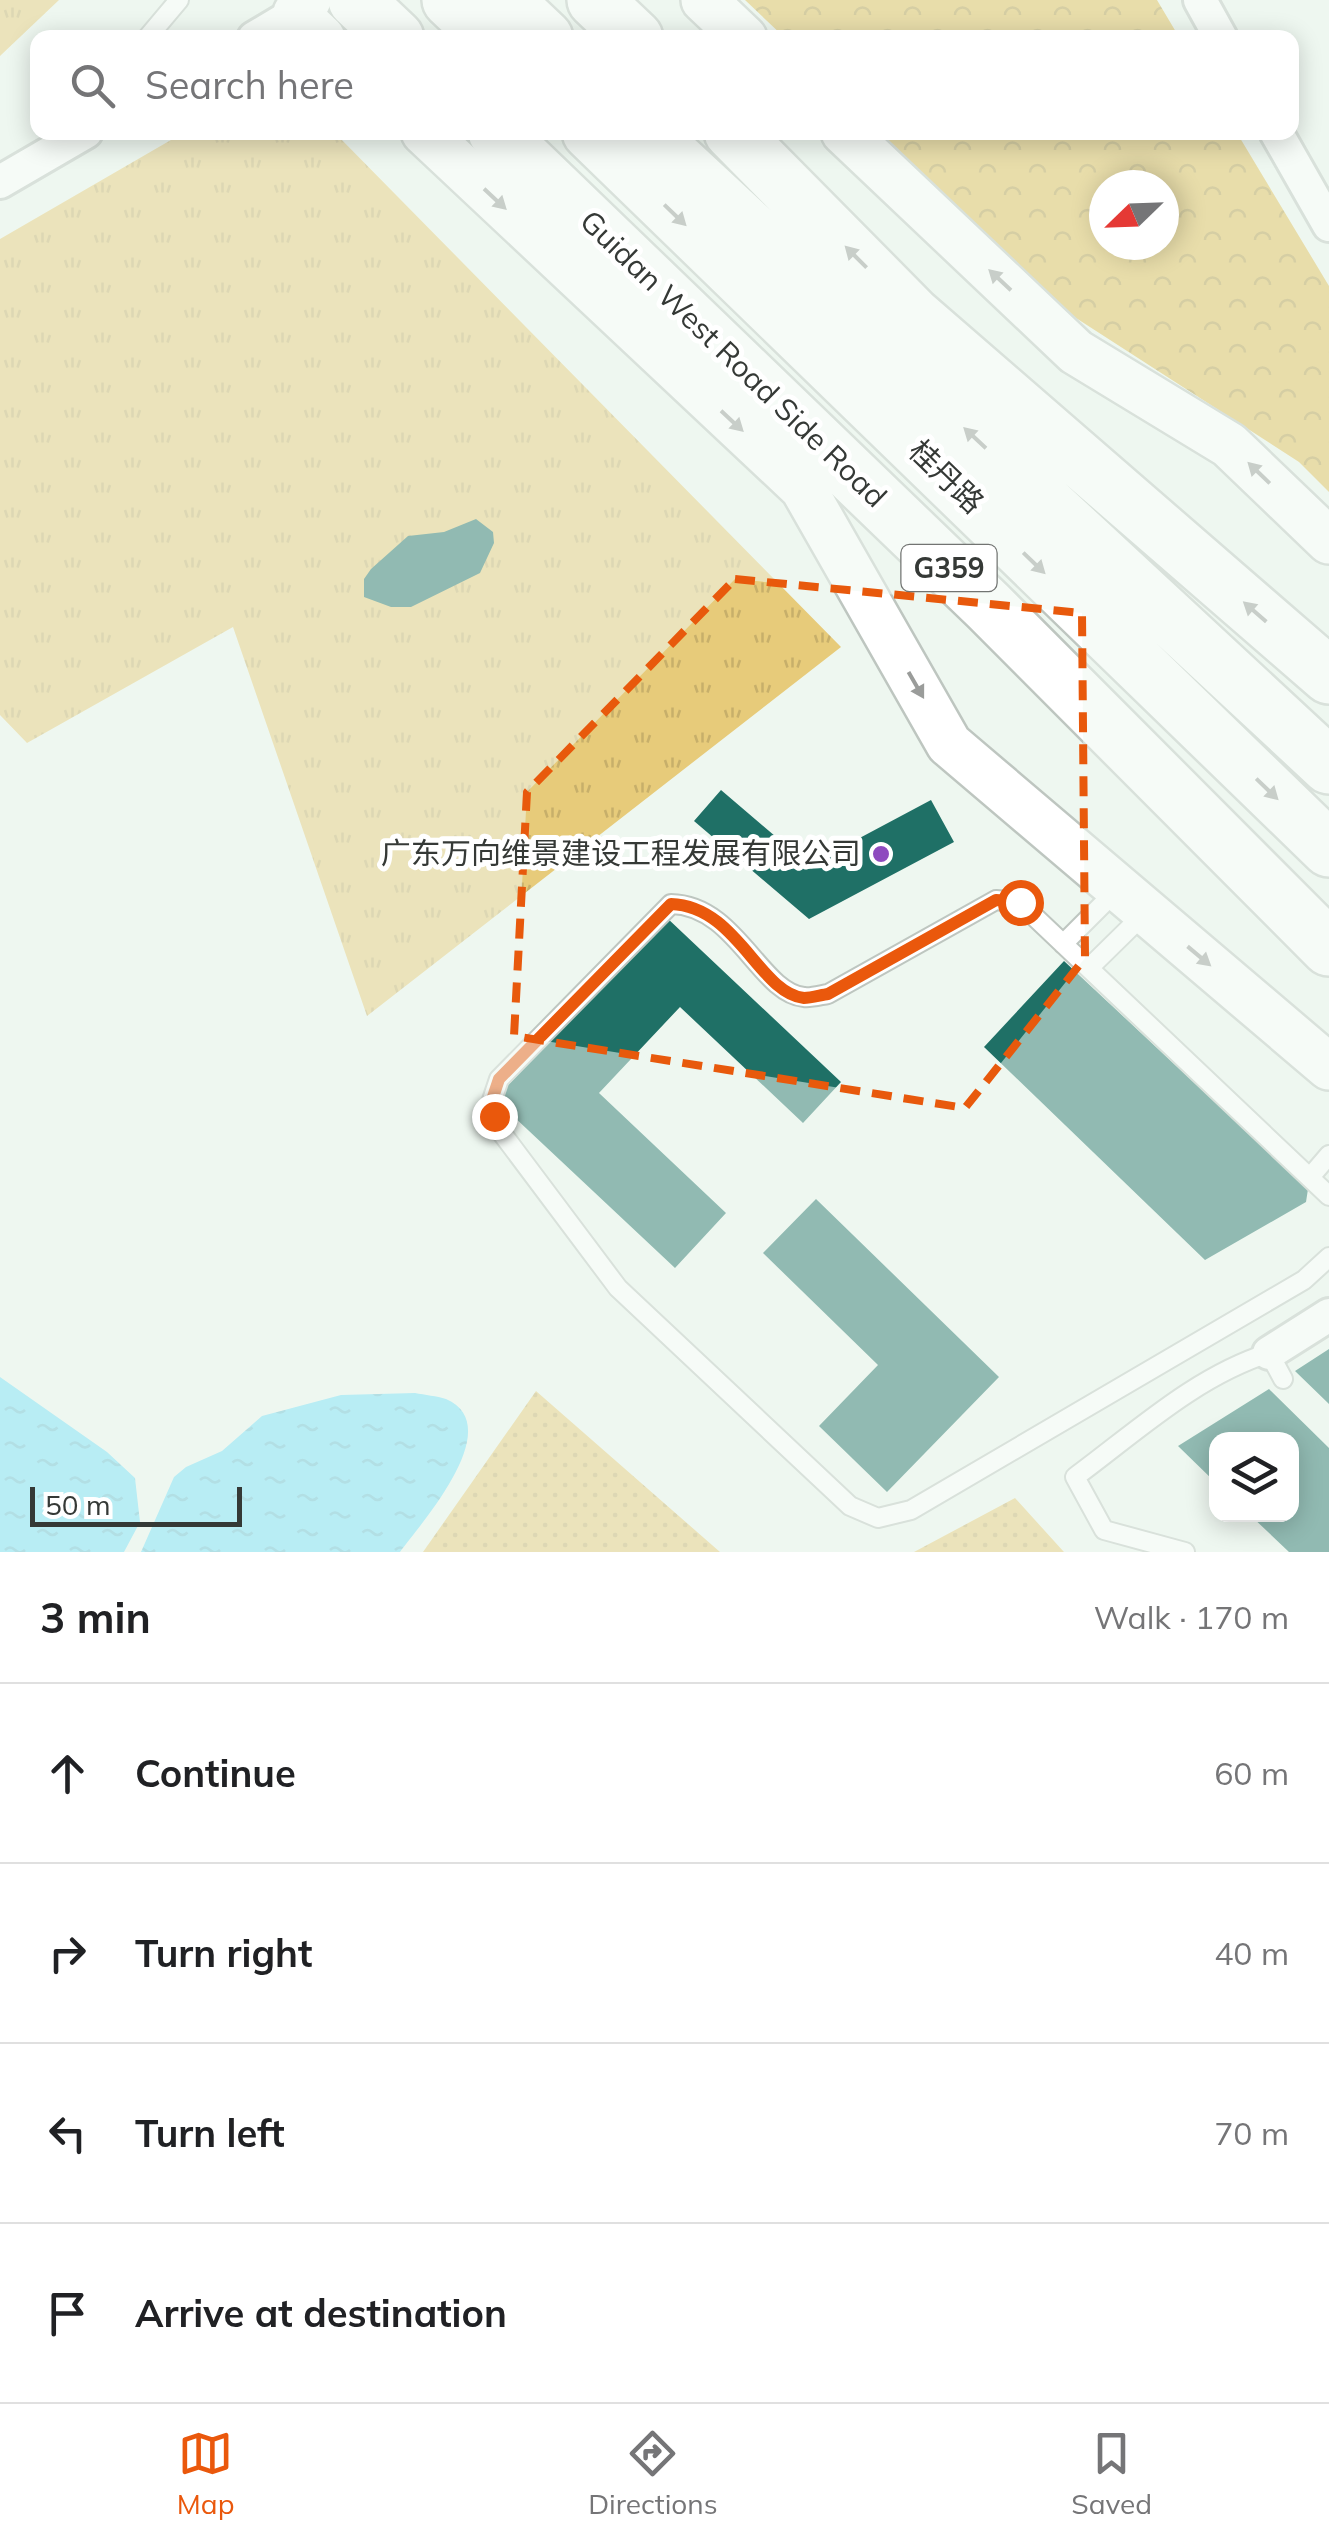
<!DOCTYPE html>
<meta charset="utf-8">
<style>
:root{--surface:#fff;--page:#f6f6f6;--text:#202124;--muted:#757577;--line:#e0e0e0;--accent:#ea580c}
body{margin:0;font-family:Mulish,"Noto Sans SC",sans-serif;background:var(--page);color:var(--text)}
.controls{position:absolute;right:30px;bottom:30px;display:grid;overflow:hidden;border-radius:20px;box-shadow:0 5px 25px #0003}
.controls button{width:90px;height:90px;display:grid;place-items:center;padding:0;border:0;border-bottom:2px solid var(--line);background:var(--surface);color:var(--text);font:50px sans-serif}
.compass{position:absolute;left:1089px;top:170px;width:90px;height:90px;border-radius:50%;background:var(--surface);box-shadow:0 5px 25px #0003;rotate:247deg}
.scale{position:absolute;left:30px;bottom:25px;width:212px;box-sizing:border-box;padding-left:10px;border:5px solid #353936;border-top:0;font-size:28px;line-height:35px;white-space:nowrap;color:#353936;-webkit-text-stroke:8px #fff;paint-order:stroke}
.stop{position:absolute;width:30px;height:30px;margin:-22px;border:8px solid #ea580c;border-radius:50%;background:#fff}
.stop.end{background:#ea580c;border-color:#fff;box-shadow:0 2px 10px #0008}
.list{margin:0;padding:0;list-style:none}
h2{display:flex;justify-content:space-between;align-items:center;height:130px;margin:0;padding:0 40px;font-size:42px}
h2 small{font-size:32px;font-weight:400;color:var(--muted)}
.list li{display:grid;grid-template-columns:65px 1fr auto;gap:30px;align-items:center;box-sizing:border-box;height:180px;padding:0 40px;border-top:2px solid var(--line)}
.list b{display:block;font-size:38px;white-space:nowrap}
.list em{font-size:32px;font-style:normal;color:var(--muted)}
.icon{flex:none;width:55px;height:55px;fill:none;stroke:currentColor;stroke-width:2;stroke-linecap:round;stroke-linejoin:round}
.map{position:relative;flex:none;width:1329px;height:1552px;overflow:hidden}
.search{position:absolute;background:var(--surface);box-shadow:0 5px 25px #0003;left:30px;right:30px;top:30px;height:110px;display:flex;align-items:center;gap:25px;box-sizing:border-box;padding:0 35px;border-radius:20px;color:var(--muted);font-size:38px}
.sheet{height:850px;background:var(--surface)}
nav{display:flex;justify-content:space-around;align-items:center;box-sizing:border-box;height:140px;border-top:2px solid var(--line);background:var(--surface);font-size:28px;color:var(--muted)}
nav a{display:grid;justify-items:center;gap:5px}
nav .on{color:var(--accent)}
.map>svg:first-child{display:block}
.grass{fill:url(#grass-dots)}
.forest{fill:url(#forest-crowns);fill-rule:evenodd}
.park{fill:url(#park-tufts)}
.water{fill:url(#water-ripples)}
.building{fill:#1f7066}
.lines{fill:none;stroke-linecap:round;stroke-linejoin:round}
.lane-casing{stroke:#bec6c0;stroke-width:22}
.street-casing{stroke:#bec6c0;stroke-width:38}
.secondary-casing{stroke:#bec6c0;stroke-width:50}
.highway-casing{stroke:#bec6c0;stroke-width:60}
.lane{stroke:#fff;stroke-width:18}
.street{stroke:#fff;stroke-width:32}
.secondary{stroke:#fff;stroke-width:45}
.highway{stroke:#fff;stroke-width:55}
.oneway{fill:#9a9c9a}
.route{stroke:#ea580c;stroke-width:12}
.marked{fill:none;stroke:#e8590c;stroke-width:8;stroke-dasharray:20 12;stroke-linejoin:round}
.poi-dot{fill:#8e4bbf;stroke:#fff;stroke-width:4}
.labels{text-anchor:middle;stroke-width:10;stroke-linejoin:round;paint-order:stroke}
.shield{fill:#fff;stroke:#727472;stroke-width:2.5}
.shield-label{font-size:28px;font-weight:bold;fill:#353936}
.street-label{font-size:30px;fill:#353936;stroke:#fff}
.poi-label{font-size:30px;fill:#353936;stroke:#fff;text-anchor:end}
</style>
<div class="map">
<svg width="1329" height="1552" viewBox="0 0 1329 1552">
<defs>
<pattern id="grass-dots" width="8" height="8" patternUnits="userSpaceOnUse" patternTransform="scale(2.5)"><rect width="8" height="8" fill="#e7cb7a"/><path d="M2 2h.1M6 6h.1" fill="none" stroke="#c7af6a" stroke-width="1.8" stroke-linecap="round"/></pattern>
<pattern id="forest-crowns" width="20" height="18" patternUnits="userSpaceOnUse" patternTransform="scale(2.5)"><rect width="20" height="18" fill="#e0bd55"/><path d="M2 6a3 3 0 1 1 6 0M12 15a3 3 0 1 1 6 0" fill="none" stroke="#b69b47"/></pattern>
<pattern id="park-tufts" width="24" height="20" patternUnits="userSpaceOnUse" patternTransform="scale(2.5)"><rect width="24" height="20" fill="#e7cb7a"/><path d="M3 7l-1-3M5 7V3M7 7l1-3M15 17l-1-3M17 17v-4M19 17l1-3" fill="none" stroke="#c7af6a"/></pattern>
<pattern id="water-ripples" width="26" height="14" patternUnits="userSpaceOnUse" patternTransform="scale(2.5)"><rect width="26" height="14" fill="#77dff8"/><path d="M2 4q2-2 4 0t4 0M15 11q2-2 4 0t4 0" fill="none" stroke="#68c0d5"/></pattern>
</defs>
<rect width="100%" height="100%" fill="#eef7f0"/>
<path class="grass" d="M536,1391L720,1552H423Z
M1015,1498L1064,1552H914Z"/>
<path class="forest" d="M745,0H1157L1179,37H784Z
M881,133H1237L1329,286V492L1299,462L1062,309ZM1104,185H1164V245H1104Z"/>
<path class="park" d="M0,0H59L0,56Z
M183,133H335L841,647L367,1016L233,627L27,743L0,715V239Z"/>
<path class="water" d="M0,1377L107,1452L135,1478L140,1522L124,1552H0Z
M415,1393C425,1395 437,1396 446,1399C508,1426 422,1522 400,1552H141L174,1477L186,1467L222,1451L262,1416L341,1395Z"/>
<path class="building" d="M476,519L493,532L494,543L480,573L411,607H391L364,597V579L371,569L408,536L444,532Z
M721,790L809,865L931,800L954,842L809,919L694,821Z
M666,917L841,1082L803,1123L680,1007L599,1093L726,1213L675,1268L495,1099Z
M1064,961L1308,1189L1306,1202L1205,1260L984,1047Z
M816,1199L999,1377L887,1492L819,1426L878,1365L763,1253Z
M1329,1349V1404L1295,1371Z
M1269,1389L1329,1448V1552H1289L1249,1514H1292V1440H1216V1483L1178,1446Z"/>
<g class="lines">
<g class="lane-casing">
<path id="lane" d="M147,38L179,0
M1063,944L1119,888
M1089,968L1146,912
M1311,1176L1329,1155
M1329,1196L1019,902L996,900L828,994C821,995 811,998 804,997C760,993 736,905 671,904L499,1079L492,1100L501,1132L618,1288L850,1506L878,1518L911,1510L1304,1280L1329,1257
M1185,1552L1104,1530L1075,1477C1136,1432 1196,1376 1269,1353L1283,1379"/>
</g>
<g class="street-casing">
<path id="street" d="M1200,0L1221,38
M254,38L296,13
M1276,132L1329,225
M0,182L86,132
M1269,1353L1329,1315"/>
</g>
<g class="secondary-casing">
<path id="secondary" d="M308,0L296,13L322,38
M704,0L744,38
M424,132L803,488L949,744L1329,1067
M844,132L1076,352L1229,445L1329,541"/>
</g>
<g class="highway-casing">
<path id="highway" d="M356,0L396,38
M450,0L490,38
M505,0L545,38
M595,0L635,38
M496,132L988,606L1329,948
M590,132L1329,849
M646,132L1329,766
M732,132L914,316L1329,676"/>
</g>
<use href="#lane" class="lane"/>
<use href="#street" class="street"/>
<use href="#secondary" class="secondary"/>
<use href="#highway" class="highway"/>
</g>
<defs><path id="oneway-solid" d="M-6-.8H1V-3.2L6.5 0L1 3.2V.8H-6Z" transform="scale(2.5)"/></defs>
<g class="oneway">
<use href="#oneway-solid" transform="translate(495 199) rotate(43)"/>
<use href="#oneway-solid" transform="translate(675 215) rotate(44)"/>
<use href="#oneway-solid" transform="translate(856 257) rotate(-135)"/>
<use href="#oneway-solid" transform="translate(1000 280) rotate(-137)"/>
<use href="#oneway-solid" transform="translate(732 421) rotate(43)"/>
<use href="#oneway-solid" transform="translate(975 438) rotate(-137)"/>
<use href="#oneway-solid" transform="translate(1259 473) rotate(-136)"/>
<use href="#oneway-solid" transform="translate(1034 563) rotate(44)"/>
<use href="#oneway-solid" transform="translate(1255 612) rotate(-139)"/>
<use href="#oneway-solid" transform="translate(916 685) rotate(60)"/>
<use href="#oneway-solid" transform="translate(1267 789) rotate(44)"/>
<use href="#oneway-solid" transform="translate(1199 956) rotate(40)"/>
</g>
<g class="lines">
<path class="route" d="M494,1116L492,1100L499,1079L671,904C737,906 759,993 804,998C811,998 821,995 828,994L996,900L1020,902"/>
</g>
<path d="M0 0H1329V1552H0ZM735,579L1082,613L1085,958L965,1108L514,1036L527,792Z" fill="#eef7f0" fill-opacity=".55" fill-rule="evenodd"/>
<path class="marked" d="M735,579L1082,613L1085,958L965,1108L514,1036L527,792Z"/>
<circle class="poi-dot" cx="881" cy="854" r="10"/>
<g class="labels">
<rect class="shield" x="901.5" y="545" width="95" height="46" rx="8"/>
<g class="shield-label">
<text x="949" y="578">G359</text>
</g>
<g class="street-label">
<text transform="translate(733 359) rotate(44)" y="10">Guidan West Road Side Road</text>
<text transform="translate(946 477) rotate(44)" y="10">桂丹路</text>
</g>
<g class="poi-label">
<text x="861" y="864">广东万向维景建设工程发展有限公司</text>
</g>
</g>
</svg>
<div class="controls">
<button><svg class="icon" aria-label="layers" viewBox="0 0 24 24"><path d="M12 4l9 5-9 5-9-5zM3 14l9 5 9-5"/></svg></button>
</div>
<svg class="compass" viewBox="-18 -18 36 36"><path d="M0-13l5 13h-10z" fill="#e53935"/><path d="M0 13l5-13h-10z" fill="#757577"/></svg>
<div class="scale">50 m</div>
<div class="stop" style="left:1020px;top:902px"></div>
<div class="stop end" style="left:494px;top:1116px"></div>
<div class="search"><svg class="icon" aria-label="search" viewBox="0 0 24 24"><circle cx="10" cy="10" r="6"/><path d="M15 15l6 6"/></svg>Search here</div>
</div>
<section class="sheet">
<h2>3 min<small>Walk · 170 m</small></h2>
<ul class="list">
<li><svg class="icon" aria-label="ahead" viewBox="0 0 24 24"><path d="M12 20V5M6 11l6-6 6 6"/></svg><div><b>Continue</b></div><em>60 m</em></li>
<li><svg class="icon" aria-label="right" viewBox="0 0 24 24"><path d="M7 20v-9h11M14 6l5 5-5 5"/></svg><div><b>Turn right</b></div><em>40 m</em></li>
<li><svg class="icon" aria-label="left" viewBox="0 0 24 24"><path d="M17 20v-9H6M10 6l-5 5 5 5"/></svg><div><b>Turn left</b></div><em>70 m</em></li>
<li><svg class="icon" aria-label="arrive" viewBox="0 0 24 24"><path d="M6 21V4h12l-3 4 3 4H6"/></svg><div><b>Arrive at destination</b></div></li>
</ul>
</section>
<nav>
<a class="on"><svg class="icon" aria-label="map" viewBox="0 0 24 24"><path d="M3 6l6-2 6 2 6-2v14l-6 2-6-2-6 2zM9 4v14M15 6v14"/></svg>Map</a>
<a><svg class="icon" aria-label="directions" viewBox="0 0 24 24"><path d="M12 3l9 9-9 9-9-9zM9 14v-3h6M13 9l2 2-2 2"/></svg>Directions</a>
<a><svg class="icon" aria-label="saved" viewBox="0 0 24 24"><path d="M7 4h10v16l-5-4-5 4z"/></svg>Saved</a>
</nav>
